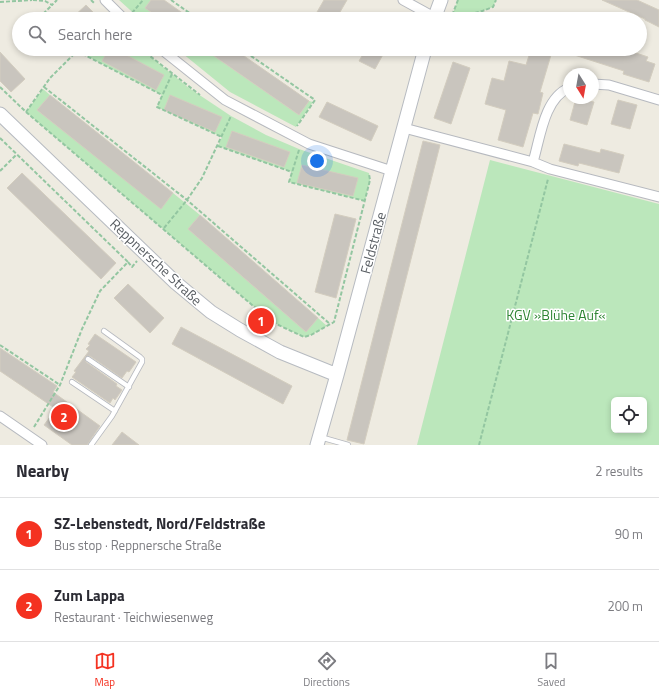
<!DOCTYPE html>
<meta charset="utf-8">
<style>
:root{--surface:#fff;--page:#f2f2f3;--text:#2b2b33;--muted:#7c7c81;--line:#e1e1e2;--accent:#f43221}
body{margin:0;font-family:"Titillium Web",sans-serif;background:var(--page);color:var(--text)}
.controls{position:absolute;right:12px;bottom:12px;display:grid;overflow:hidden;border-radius:6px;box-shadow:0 2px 6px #0003}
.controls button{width:36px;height:36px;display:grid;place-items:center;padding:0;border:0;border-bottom:1px solid var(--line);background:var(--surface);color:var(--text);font:20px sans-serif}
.compass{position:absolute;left:563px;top:68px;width:36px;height:36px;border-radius:50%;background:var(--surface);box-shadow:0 2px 6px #0003;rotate:169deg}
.you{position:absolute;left:317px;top:161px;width:14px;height:14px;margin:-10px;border:3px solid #fff;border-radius:50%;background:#1a73e8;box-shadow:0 0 0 6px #1a73e833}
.badge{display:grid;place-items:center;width:26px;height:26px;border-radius:50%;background:var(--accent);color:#fff;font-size:13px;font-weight:700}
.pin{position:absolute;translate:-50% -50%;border:2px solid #fff;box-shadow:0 1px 4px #0006}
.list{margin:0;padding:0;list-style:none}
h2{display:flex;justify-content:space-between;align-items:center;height:52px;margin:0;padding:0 16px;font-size:17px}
h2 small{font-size:13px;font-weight:400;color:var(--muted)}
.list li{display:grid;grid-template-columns:26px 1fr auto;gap:12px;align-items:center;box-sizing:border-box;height:72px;padding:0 16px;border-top:1px solid var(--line)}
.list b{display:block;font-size:15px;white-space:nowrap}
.list p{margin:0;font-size:13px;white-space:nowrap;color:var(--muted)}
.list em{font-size:13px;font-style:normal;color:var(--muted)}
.icon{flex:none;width:22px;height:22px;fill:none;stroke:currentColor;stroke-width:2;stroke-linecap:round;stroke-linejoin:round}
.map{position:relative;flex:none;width:659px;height:445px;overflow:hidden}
.search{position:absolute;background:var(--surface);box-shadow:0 2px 6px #0003;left:12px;right:12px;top:12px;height:44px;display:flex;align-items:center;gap:10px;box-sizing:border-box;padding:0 14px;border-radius:22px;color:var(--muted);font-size:15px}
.sheet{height:196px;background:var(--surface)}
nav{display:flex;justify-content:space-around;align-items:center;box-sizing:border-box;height:56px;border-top:1px solid var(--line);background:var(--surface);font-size:11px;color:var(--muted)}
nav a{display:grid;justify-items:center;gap:2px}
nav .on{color:var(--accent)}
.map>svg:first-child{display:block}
.green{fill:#bbe7bb;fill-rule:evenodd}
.building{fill:#c9c5be;stroke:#d3cdbf}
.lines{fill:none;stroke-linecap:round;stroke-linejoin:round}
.lane-casing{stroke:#b6b9bf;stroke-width:6}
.street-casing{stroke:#b6b9bf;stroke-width:11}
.secondary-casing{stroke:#b7bbc1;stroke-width:15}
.path{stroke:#93c6a1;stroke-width:2;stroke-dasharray:4 2;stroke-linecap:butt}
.lane{stroke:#fff;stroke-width:4.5}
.street{stroke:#fff;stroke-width:9}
.secondary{stroke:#fff;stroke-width:13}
.labels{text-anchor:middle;stroke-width:3;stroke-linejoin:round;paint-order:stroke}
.street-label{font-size:14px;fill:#595e63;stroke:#fff}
.park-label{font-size:14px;fill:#2e8533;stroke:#fff}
</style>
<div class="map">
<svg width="659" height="445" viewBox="0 0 659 445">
<rect width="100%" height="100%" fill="#eeebe1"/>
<path class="green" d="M119,0H151L145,8L161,19H140Z
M458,0H496L493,7C477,13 470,16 453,13Z
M79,49H141L189,88L231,116L266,135L299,149L369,173L370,180L365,201L289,182L292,172L218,146L222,137L157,107L162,95L77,51Z
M177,49H204L299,115L309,101L313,102L296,127L230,92Z
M43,89L50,95L37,110L161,208L173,193L200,215L188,229L306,332L318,318L327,326L311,335L304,337L272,322L26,112Z
M490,160L659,204V445H417ZM614,400H644V430H614Z"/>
<path class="building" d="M151,0H164L191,19H161L145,8Z
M324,0H347L336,19H313Z
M602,0H637L659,10V27L645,20V19Z
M86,5L100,19H71Z
M109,49H115L164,75L156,90L102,61Z
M204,49H234L309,101L299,115Z
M366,49H386L375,69L359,61Z
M531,49L551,55L540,92L543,93L538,114L533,113L523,147L498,140L506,110L485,104L492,78L504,81L509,61L526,65Z
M562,49H624L648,57L646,61L655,64L649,82L623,74L624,71L562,51Z
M0,52L25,79L11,92L0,81Z
M453,62L470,68L451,124L434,118Z
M50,95L173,193L161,209L37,110Z
M170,95L222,117L215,132L164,110Z
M576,98L594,102L587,125L570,120Z
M618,100L637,105L630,129L611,124Z
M327,102L378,126L371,141L319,117Z
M232,131L290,152L284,167L226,147Z
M423,141L440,145L364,444L347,440Z
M564,144L600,153L601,149L624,155L619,173L579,163L578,166L559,161Z
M302,165L358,178L353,196L297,183Z
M22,173L116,263L101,279L7,188Z
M335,214L356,219L336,298L315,292Z
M200,215L318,318L306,332L188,229Z
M128,284L164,318L150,333L114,298Z
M181,327L292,386L283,404L172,344Z
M95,334L136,362L129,372L127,371L122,378L90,356H87L85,357L86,362L117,384L116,386L122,390L115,400L113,398L110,403L72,377L76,372L74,371L89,351L86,349L90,345L88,344Z
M0,348L57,386L53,392L100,426L87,445H72L44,425L56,409L0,371Z
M122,432L139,445H112Z"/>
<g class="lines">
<g class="lane-casing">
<path id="lane" d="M88,359L129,387
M72,382L115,411
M320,437L348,445
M91,445L112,416L142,362V359L140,357L104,331"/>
</g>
<g class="street-casing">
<path id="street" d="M105,0L124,19
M403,0L434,17
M161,49L225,100L309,144L392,171
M593,84L609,85L659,100
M404,128L533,162L550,169L659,197
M533,162C540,139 544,98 569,88
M0,416L42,445"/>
</g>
<g class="secondary-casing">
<path id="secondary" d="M434,19L441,0
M0,114L176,283L211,312L240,330L280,352L337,375
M317,445L337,375L425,49"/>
</g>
<path class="path" d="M33,0L45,1L52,5L57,0
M91,0L95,4
M171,0L198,19
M458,0L453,13C470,16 477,13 493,7L496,0
M0,2L32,0
M132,13L143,0
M39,18L52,5
M141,49L200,95
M241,49L315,100L297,126
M77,51L162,95
M172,74L157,107L222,137
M0,87L26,112L272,322L304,337L311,335L334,322L370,180L369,174
M44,87L187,200L330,324
M26,112L50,78L79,49
M0,138L128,262
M218,146L292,172
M299,150L289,182L365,201
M0,171L17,154
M164,228L187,200L202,178L231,116
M0,345L60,385
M34,427L60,385L82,329L100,291L128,262L132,267L137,261
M479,445L548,179"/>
<use href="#lane" class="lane"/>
<use href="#street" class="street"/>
<use href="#secondary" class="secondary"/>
</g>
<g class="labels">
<g class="street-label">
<text transform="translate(373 243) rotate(-75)" y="5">Feldstraße</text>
<text transform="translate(156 262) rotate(43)" y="5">Reppnersche Straße</text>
</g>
<g class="park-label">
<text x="556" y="320">KGV »Blühe Auf«</text>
</g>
</g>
</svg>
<div class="controls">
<button><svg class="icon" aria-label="locate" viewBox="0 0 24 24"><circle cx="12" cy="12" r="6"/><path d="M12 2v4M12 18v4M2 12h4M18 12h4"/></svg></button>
</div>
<svg class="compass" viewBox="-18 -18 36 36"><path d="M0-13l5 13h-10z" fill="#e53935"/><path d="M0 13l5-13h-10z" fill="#7c7c81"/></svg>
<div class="you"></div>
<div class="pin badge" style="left:261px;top:321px">1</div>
<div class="pin badge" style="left:64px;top:417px">2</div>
<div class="search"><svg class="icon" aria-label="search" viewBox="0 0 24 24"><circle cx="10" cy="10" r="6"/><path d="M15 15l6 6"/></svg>Search here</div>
</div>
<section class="sheet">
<h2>Nearby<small>2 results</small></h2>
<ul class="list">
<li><span class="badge">1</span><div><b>SZ-Lebenstedt, Nord/Feldstraße</b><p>Bus stop · Reppnersche Straße</p></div><em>90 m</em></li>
<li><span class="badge">2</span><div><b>Zum Lappa</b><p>Restaurant · Teichwiesenweg</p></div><em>200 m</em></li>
</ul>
</section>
<nav>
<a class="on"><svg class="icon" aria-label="map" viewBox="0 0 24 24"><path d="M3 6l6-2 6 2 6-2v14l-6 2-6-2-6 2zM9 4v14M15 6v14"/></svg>Map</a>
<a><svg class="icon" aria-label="directions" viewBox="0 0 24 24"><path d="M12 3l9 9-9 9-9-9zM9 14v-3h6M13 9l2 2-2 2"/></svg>Directions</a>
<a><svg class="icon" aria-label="saved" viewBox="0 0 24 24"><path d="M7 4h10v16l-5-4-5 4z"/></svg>Saved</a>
</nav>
